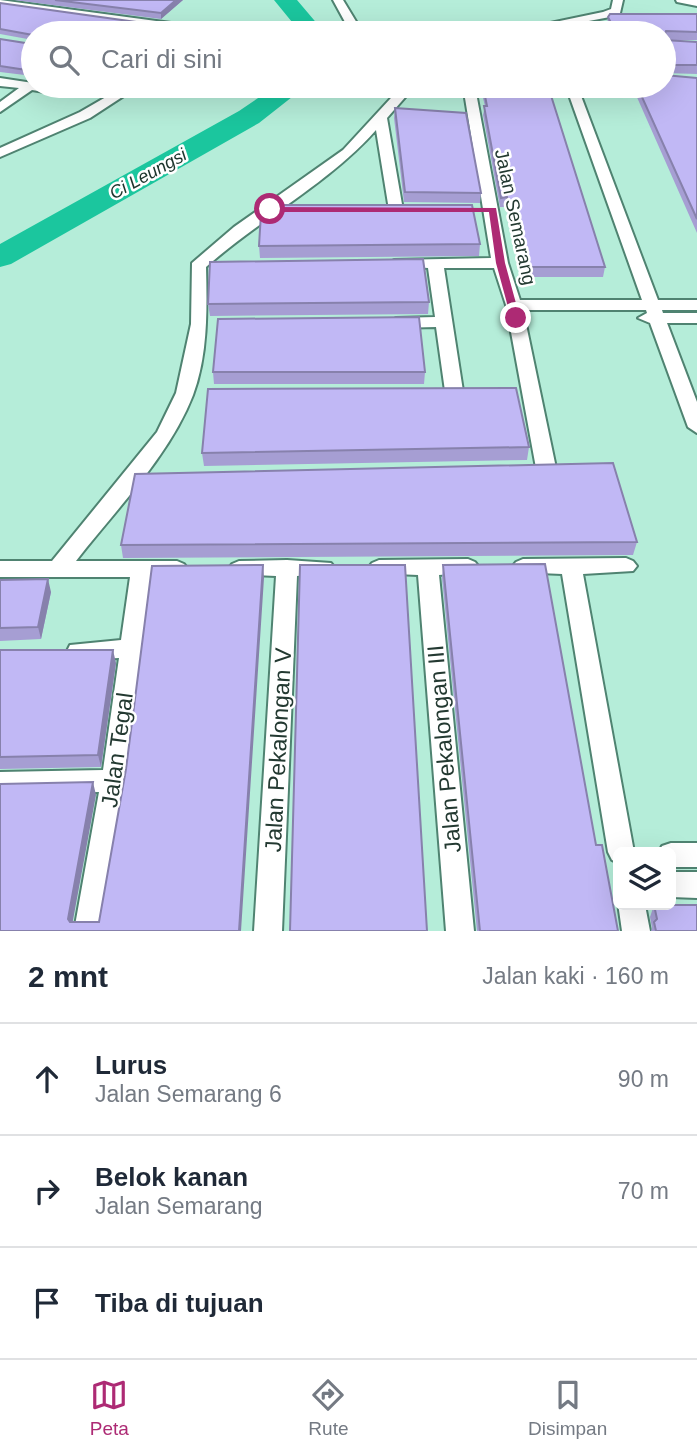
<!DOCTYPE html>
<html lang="id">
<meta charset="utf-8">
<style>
:root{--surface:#fff;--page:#f6f6f7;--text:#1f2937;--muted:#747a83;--line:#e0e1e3;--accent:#ad2a74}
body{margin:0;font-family:Arial,sans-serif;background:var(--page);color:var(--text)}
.controls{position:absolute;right:21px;bottom:21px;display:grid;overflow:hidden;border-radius:10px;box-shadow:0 7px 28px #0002}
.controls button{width:63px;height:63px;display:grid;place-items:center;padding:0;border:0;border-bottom:2px solid var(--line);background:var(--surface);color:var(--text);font:35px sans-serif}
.stop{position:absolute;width:21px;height:21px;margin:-16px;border:5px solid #ad2a74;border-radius:50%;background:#fff}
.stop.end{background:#ad2a74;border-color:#fff;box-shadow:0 2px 7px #0008}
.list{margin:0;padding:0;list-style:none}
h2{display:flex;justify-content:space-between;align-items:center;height:91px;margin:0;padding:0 28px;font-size:30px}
h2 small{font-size:23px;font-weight:400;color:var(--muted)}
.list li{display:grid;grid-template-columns:46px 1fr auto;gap:21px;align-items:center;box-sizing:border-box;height:112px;padding:0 28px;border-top:2px solid var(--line)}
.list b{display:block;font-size:26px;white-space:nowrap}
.list p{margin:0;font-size:23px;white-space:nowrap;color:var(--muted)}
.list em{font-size:23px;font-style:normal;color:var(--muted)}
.icon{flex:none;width:38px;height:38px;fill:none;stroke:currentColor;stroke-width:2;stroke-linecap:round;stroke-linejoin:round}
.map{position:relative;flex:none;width:697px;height:931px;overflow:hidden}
.search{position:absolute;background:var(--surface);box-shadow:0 7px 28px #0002;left:21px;right:21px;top:21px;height:77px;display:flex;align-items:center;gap:18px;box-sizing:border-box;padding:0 24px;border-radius:38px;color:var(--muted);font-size:26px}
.sheet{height:427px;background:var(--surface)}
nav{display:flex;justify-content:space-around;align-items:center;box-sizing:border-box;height:98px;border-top:2px solid var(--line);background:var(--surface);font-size:19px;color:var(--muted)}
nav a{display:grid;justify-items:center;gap:4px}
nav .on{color:var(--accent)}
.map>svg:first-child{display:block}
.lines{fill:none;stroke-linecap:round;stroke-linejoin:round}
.river{fill:#1bc69e;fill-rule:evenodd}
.minor-casing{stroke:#4f8371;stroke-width:4}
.minor{fill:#fff;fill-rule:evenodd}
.wall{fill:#a69ed3}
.shaded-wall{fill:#8781ac}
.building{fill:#c1b8f5;stroke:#8781ac;stroke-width:2}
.route{fill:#ad2a74}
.labels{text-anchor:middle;stroke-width:5;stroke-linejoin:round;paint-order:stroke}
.far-water-label{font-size:18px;font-style:italic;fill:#1d352d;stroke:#fff}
.street-label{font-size:19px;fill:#233931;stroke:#fff}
.near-street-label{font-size:23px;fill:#233931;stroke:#fff}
</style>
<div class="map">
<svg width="697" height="931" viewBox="0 0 697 931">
<rect width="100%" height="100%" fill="#b5edd9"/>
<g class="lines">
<path class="river" d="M274,0H297L325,33H301Z
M276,86H306L259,123L11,264L0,267V244L239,111Z"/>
<g class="minor-casing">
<path id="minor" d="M0,0L186,25L201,33L0,6Z
M333,0H343L363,33H351Z
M613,0H623L620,13L610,17L525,33H502L603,12L611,9Z
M676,0H697V6L677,2Z
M0,78L33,83V86H53L57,89L51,93L32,90L0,112V102L19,88L0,86Z
M125,86H139L90,118L0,157V148L80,112Z
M402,86H415L387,118L403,210L396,214L389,210L376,130C328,184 260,219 206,267C207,309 208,355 193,395C169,457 116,509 76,561H177L184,564L188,569L184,574L152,577L126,781L102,931H74L99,792L0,794V772L103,770L119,658L78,660L70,657L67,651L70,645L121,640L130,577H0V561H52L157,432L176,393L191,324L192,263L234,227L343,150Z
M550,86L576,89L599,86L594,92L581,96L658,300H697V310H662L663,313H697V323H667L697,402V433L688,427L650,323L638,318L647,313L646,310H523L556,468L546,474L536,468L506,305L494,268H444L463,391L460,395H448L445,391L436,327L396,328L388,323L396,318L435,317L428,268L394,266V260L491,258L465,98L471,94L477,98L508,263L520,300H642L569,95Z
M626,558L633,561L637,566L633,571L583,574L634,852H618V863L612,860L608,852L562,574L516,572L512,567L516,562L523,559Z
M468,559L475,562L479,567L475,572L439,575L474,931H446L418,575L372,573L368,568L372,563L379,560Z
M287,560L331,563L335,568L331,573L297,576L282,931H254L276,576L232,574L228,569L232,564L239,561Z
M671,843H697V867H671V852H659L662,846Z
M671,872H697V898L671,897Z
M618,903L645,905L650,931H622Z"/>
</g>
<use href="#minor" class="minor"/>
</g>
<path class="wall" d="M14,0H183L161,19Z
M0,3L33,33V76L0,72V39L32,44L33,40L0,34V36Z
M697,14V40H664L697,42V74L664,73V33H611L607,25L608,17Z
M697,78V233L632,86H664Z
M483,86L605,267L603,277H521L506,207H500L483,115L485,106L482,94Z
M395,108L481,193L480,203L404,202L394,118Z
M480,244L479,256L260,258L259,246Z
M429,302L428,314L210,316L208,304Z
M213,372H425L424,384H214Z
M529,447L527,460L204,466L202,453Z
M637,542L633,555L123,558L121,545Z
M443,565L596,845L618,931H477L442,578Z
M0,580L51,592L41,639L0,641Z
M0,650L116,663L101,767L0,769Z
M654,905L697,931H651L652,928L650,917Z"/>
<path class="shaded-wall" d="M176,0H183L161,19V13Z
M263,565L264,578L241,931H239Z
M48,579L51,592L41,639L38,627Z
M113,650L116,663L101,767L98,755Z
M93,782L96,795L71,931L68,919Z"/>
<path class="building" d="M55,0H176L161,13Z
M0,3L186,29L181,33H33V35L0,29Z
M610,14H697V32L666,31L664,37V33H616L608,17Z
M0,39L32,44L33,39V71L0,66Z
M664,40L697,42V65H666L664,72Z
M664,75L697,78V219L637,86H664Z
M483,86H548L605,267H523L507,197L501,198L484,106H487Z
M395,108L466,113L481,193L405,192Z
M271,205H472L480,244L259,246L261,213Z
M423,259L429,302L208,304L210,262Z
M419,317L425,372H213L218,319Z
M516,388L529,447L202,453L208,389Z
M613,463L637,542L121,545L135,474Z
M545,564L596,845H602L618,931H480L443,565Z
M263,565L239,931H0V784L93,782L68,919L70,922H99L126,769L152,566Z
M300,565H405L427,931H290Z
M48,579L38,627L0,628V580Z
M0,650H113L98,755L0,757Z
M654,905H697V931H656L654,922L657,919Z"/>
<path class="route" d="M267,207L496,208L505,263L520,318L516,321L511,318L496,263L489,212H270Z"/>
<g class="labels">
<g class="far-water-label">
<text transform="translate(148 174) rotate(-29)" y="6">Ci Leungsi</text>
</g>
<g class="street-label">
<text transform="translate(516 217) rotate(78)" y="7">Jalan Semarang</text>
</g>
<g class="near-street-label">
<text transform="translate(444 749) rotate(-95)" y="8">Jalan Pekalongan III</text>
<text transform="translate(117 750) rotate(-82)" y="8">Jalan Tegal</text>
<text transform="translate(278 750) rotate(-87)" y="8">Jalan Pekalongan V</text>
</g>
</g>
</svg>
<div class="controls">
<button><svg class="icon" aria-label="layers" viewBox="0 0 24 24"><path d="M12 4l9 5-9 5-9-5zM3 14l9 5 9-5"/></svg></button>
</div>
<div class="stop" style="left:270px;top:209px"></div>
<div class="stop end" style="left:516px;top:318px"></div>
<div class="search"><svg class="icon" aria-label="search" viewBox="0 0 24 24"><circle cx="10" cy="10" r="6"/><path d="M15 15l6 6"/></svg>Cari di sini</div>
</div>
<section class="sheet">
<h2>2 mnt<small>Jalan kaki · 160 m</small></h2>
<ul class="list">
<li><svg class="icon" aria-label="ahead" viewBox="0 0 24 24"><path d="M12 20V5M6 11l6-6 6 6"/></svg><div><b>Lurus</b><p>Jalan Semarang 6</p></div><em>90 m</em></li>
<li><svg class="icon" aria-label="right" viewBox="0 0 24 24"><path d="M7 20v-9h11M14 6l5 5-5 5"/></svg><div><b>Belok kanan</b><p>Jalan Semarang</p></div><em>70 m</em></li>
<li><svg class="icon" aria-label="arrive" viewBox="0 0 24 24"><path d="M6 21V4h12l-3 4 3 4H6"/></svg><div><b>Tiba di tujuan</b></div></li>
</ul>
</section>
<nav>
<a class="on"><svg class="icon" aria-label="map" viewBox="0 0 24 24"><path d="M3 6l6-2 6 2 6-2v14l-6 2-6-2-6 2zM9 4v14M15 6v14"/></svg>Peta</a>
<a><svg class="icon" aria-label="directions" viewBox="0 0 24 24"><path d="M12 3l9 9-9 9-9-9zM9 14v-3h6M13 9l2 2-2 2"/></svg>Rute</a>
<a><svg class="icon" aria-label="saved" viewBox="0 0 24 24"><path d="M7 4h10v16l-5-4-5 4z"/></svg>Disimpan</a>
</nav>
